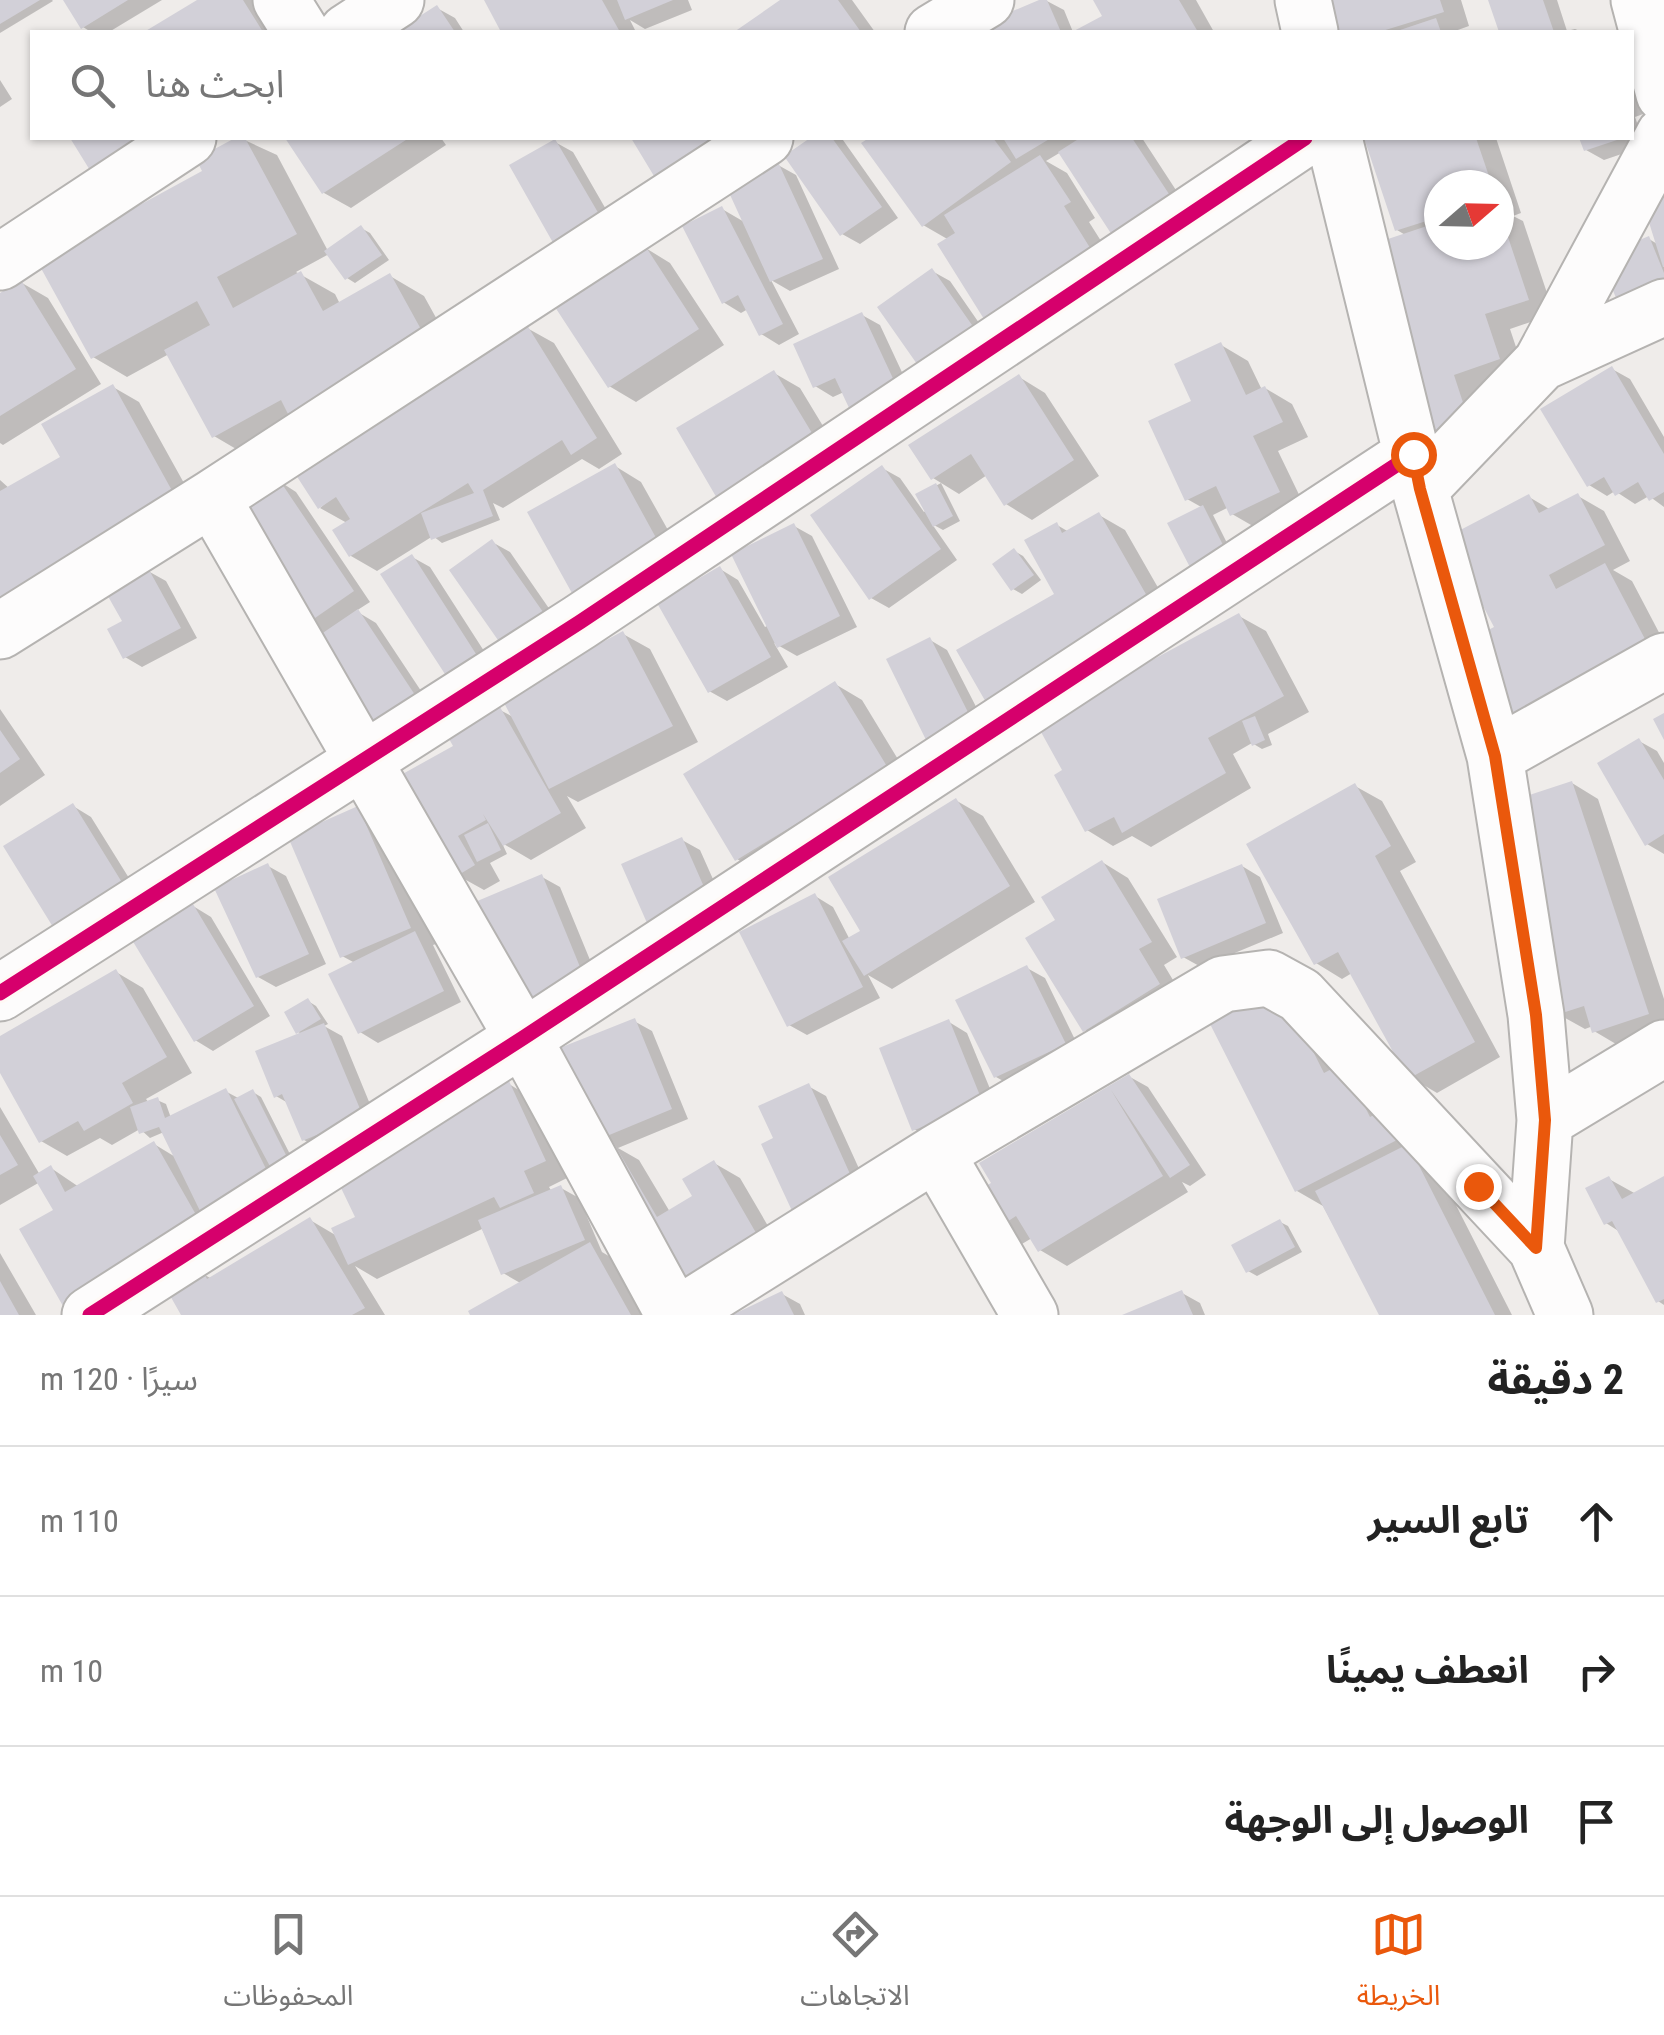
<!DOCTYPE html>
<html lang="ar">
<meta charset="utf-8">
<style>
:root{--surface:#fff;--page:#f2f2f2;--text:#222;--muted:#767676;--line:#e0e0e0;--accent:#ea580c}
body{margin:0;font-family:"Roboto Condensed","Noto Sans Arabic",sans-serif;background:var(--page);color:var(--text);direction:rtl}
.compass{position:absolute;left:1424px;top:170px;width:90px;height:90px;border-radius:50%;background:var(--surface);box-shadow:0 2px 8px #0004;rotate:70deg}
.stop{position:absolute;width:30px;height:30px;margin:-22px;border:8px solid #ea580c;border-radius:50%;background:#fff}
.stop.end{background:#ea580c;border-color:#fff;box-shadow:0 2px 10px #0008}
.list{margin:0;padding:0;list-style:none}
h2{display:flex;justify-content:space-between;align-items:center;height:130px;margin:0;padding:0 40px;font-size:42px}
h2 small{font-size:32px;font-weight:400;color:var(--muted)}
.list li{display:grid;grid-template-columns:65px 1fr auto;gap:30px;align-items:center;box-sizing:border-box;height:150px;padding:0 40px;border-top:2px solid var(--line)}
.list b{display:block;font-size:38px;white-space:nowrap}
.list em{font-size:32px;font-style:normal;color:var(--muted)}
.icon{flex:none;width:55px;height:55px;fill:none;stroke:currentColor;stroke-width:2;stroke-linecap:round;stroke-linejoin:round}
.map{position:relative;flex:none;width:1664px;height:1315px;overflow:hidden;direction:ltr}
.search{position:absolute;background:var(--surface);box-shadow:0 2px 8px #0004;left:30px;right:30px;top:30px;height:110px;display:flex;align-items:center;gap:25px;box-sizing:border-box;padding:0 35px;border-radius:0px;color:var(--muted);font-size:38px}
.sheet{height:580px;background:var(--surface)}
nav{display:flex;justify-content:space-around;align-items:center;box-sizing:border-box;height:140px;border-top:2px solid var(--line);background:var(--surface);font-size:28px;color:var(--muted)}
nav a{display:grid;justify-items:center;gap:5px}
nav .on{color:var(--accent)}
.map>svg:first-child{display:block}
.shadow{fill:#0003;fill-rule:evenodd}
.building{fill:#d2d0d8}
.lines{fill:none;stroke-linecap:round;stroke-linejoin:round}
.minor-casing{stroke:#b5b3b1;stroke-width:59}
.minor{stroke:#fdfcfc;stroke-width:55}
.cycleway-casing{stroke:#fff9f5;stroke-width:21}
.cycleway{stroke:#d6006c;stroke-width:15}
.route{stroke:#ea580c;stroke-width:12}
</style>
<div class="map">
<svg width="1664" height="1315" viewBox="0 0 1664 1315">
<rect width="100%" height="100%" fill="#efecea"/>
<path class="shadow" d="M0,0H52L53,1L0,33Z
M66,0H162L109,32H91L83,27Z
M202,0H259L278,32H149Z
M486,0H688L692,10L645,29L630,20L636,32H504Z
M784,0H852L875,32H738Z
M1045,0L1064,10L1073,32H969Z
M1096,0H1196L1214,32H1079L1106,16Z
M1316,0H1461L1469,26L1455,31L1457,32H1326Z
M1491,0H1557L1567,31L1575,29L1582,32H1501Z
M437,8L455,18L464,32H399Z
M1632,68L1657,109L1635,117L1645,146L1604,160L1586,150L1582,138H1632Z
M0,80L12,99L0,107Z
M240,138L277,155L328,251L361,228L370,233L389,260L355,283L347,278L329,254L296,272L335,294L340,304L390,276L424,296L460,361L248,456L214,436L169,354L127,377L93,357L206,172L200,160Z
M288,138H441L446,145L351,208L324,193Z
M815,138L843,140L898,218L860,244L842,234L787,157Z
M873,138H1142L1187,207L1061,152L1046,161L1067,173L1095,218L1089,222L1127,282L949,240L923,225L864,144Z
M1366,138H1496L1521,213L1513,216L1523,221L1554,314L1510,329L1525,374L1460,450L1407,236L1397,230ZM1439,185H1499V245H1439Z
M555,142L573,152L619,232L558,246Z
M778,165L796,175L839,269L790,291L771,280L799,334L779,345L761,334L748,309L741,313L723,302L722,209L746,223Z
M1664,178V303L1649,239L1659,245Z
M644,247L670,263L724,345L636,402L609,386Z
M932,271L950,281L995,346L944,382Z
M22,283L48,298L101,384L3,445L0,443V296Z
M862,315L880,325L921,413L844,392L833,397L815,386Z
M527,328L554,343L622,454L599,469L582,459L503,508L493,503L500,520L442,543L433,536L377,571L351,556L347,523L320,508Z
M1221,345L1248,361L1262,390L1265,388L1292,404L1308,437L1278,451L1305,507L1258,529L1232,514L1229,507L1213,515L1235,559L1203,576V508L1187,499L1195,402Z
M1612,369L1630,379L1664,437V507L1649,496L1635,504L1615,491L1607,496L1589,485Z
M774,373L800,388L849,469L754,526Z
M1019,377L1045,393L1099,476L1032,520L1006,504L987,475L959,494L933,478Z
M113,387L139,402L200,512L0,609V480L10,489L64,458Z
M615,466L641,482L691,571L530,512Z
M882,468L900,478L924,512L927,510L919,495L941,483L960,521L943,530L932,524L957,560L889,608L871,598Z
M279,481L296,492L370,602L356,611L376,623L439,718L303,625Z
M1578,496L1604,511L1630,561L1613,570L1632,581L1664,642L1498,628L1529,497L1551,510Z
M1099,515L1125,530L1180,626L1058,595L1057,525L1069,532Z
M794,526L812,536L857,627L797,656L774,643L788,667L727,701L709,691L720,569L738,580L765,627L769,625Z
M492,542L510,552L566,633L527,661Z
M1014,551L1023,556L1041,580L1022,594L1013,589Z
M412,557L430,567L502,679L473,697Z
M148,571L166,581L197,638L142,667L125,657Z
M1239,616L1266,631L1309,712L1268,734L1272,745L1262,749L1252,743L1233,754L1251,788L1151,847L1132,836L1113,846L1087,830Z
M623,634L650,649L698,742L578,802L567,796L586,828L531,860L502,843L507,854L490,863L500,881L484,890L457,875L456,747L500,710L515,718Z
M930,640L947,650L991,736L889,660Z
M835,684L862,700L913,784L764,875L737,859Z
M0,709L45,775L0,806Z
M1639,741L1657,751L1664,763V854L1647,844Z
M1572,783L1598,799L1664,999V1033L1621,1047L1594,1031L1593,1026L1585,1029L1558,1014Z
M1355,786L1382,801L1416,862L1400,871L1500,1057L1437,1093L1410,1077L1352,973L1342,979L1316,963Z
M957,801L983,816L1035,902L892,989L868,975L880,998L807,1035L789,1025L815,896L833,907L850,940L864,932Z
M73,806L91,817L147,907L63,938Z
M357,809L384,824L436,944L433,945L461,1002L378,1043L360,1032L355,963L342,956Z
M682,840L700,850L729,915L624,865Z
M1102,862L1128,878L1177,957L1164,965L1185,1000L1112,1045L1085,1030L1058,920Z
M268,866L286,876L326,964L276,987L258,977Z
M1242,866L1260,877L1283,933L1201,967L1183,957Z
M542,877L560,887L604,994L522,1010Z
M193,906L211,917L270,1016L213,1051L195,1040Z
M1027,968L1045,978L1082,1054L1014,1087L996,1077Z
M116,972L143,988L192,1073L146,1099L149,1103L157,1100L166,1104L171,1118L225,1091L240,1099L253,1092L261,1097L297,1168L222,1224L56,1211L40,1182L0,1205V1107L40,1175L51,1168L79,1187L154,1144L177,1158L164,1132L150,1138L140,1129L112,1145L100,1138L67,1156L41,1141L0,1068V1039Z
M1279,987L1434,1162L1512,1315H1382L1323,1206L1297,1191Z
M308,1001L316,1006L328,1024L324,1026L342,1036L379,1126L322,1150L304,1140L288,1103L276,1096L302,1034L298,1032Z
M634,1021L652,1031L688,1119L618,1148L639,1160L670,1212L695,1197L714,1163L740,1178L792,1267L711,1315L556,1053Z
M949,1022L967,1033L1000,1113L932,1140L914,1129Z
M1130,1077L1148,1087L1206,1175L1190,1186L1182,1182L1188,1192L1067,1266L1040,1250L1032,1238L1015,1248L995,1184L982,1164Z
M509,1084L535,1100L571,1176L549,1187L552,1192L561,1188L579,1198L602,1252L617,1261L647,1315H473L522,1284L503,1273L482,1229L377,1279L355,1266L385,1315H184L203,1274L212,1279L310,1220L337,1236Z
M808,1086L826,1096L871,1195L776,1139Z
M1609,1179L1636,1194L1664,1179V1305L1658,1301L1620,1232L1606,1223Z
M1280,1222L1288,1226L1302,1252L1257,1276L1248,1271Z
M0,1253L36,1315H0Z
M1182,1293L1200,1303L1205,1315H1128Z
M782,1294L800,1304L805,1315H738Z"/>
<path class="building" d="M0,0H40L0,24Z
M63,0H128L81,29Z
M197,0H243L263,32H144Z
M484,0H602L620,32H501Z
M617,0H673L625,20Z
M780,0H838L861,32H734Z
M1039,0H1047L1061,32H963Z
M1093,0H1179L1198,32H1072L1102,16Z
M1313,0H1440L1444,12L1379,32H1324Z
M1488,0H1543L1554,32H1499Z
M437,5L455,32H395Z
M1436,18L1441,32H1394Z
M70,138H165L96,180Z
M235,138H245L297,234L217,277L233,308L301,271L323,311L390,273L428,342L290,418L281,400L212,438L164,350L210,325L197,301L91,359L37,261L202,171L196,159Z
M285,138H409L322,194Z
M631,138H729L660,186Z
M810,138H832L882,207L840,236L784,156Z
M869,138H993L1011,162L922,227L861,143Z
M1003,138H1051L1016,159Z
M1080,138H1132L1171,197L1112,235L1058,152Z
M1364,138H1476L1492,185H1439V217L1395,231Z
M1579,138H1623L1584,151Z
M555,139L603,221L556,248L509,165Z
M1040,155L1071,202L1064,206L1102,267L994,335L937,244L955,233L944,215Z
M778,162L823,259L770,282L726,186Z
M1664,174V267H1663L1641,197Z
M722,206L783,324L759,336L738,295L722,304L682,226Z
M1500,213L1529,300L1485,314L1500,359L1454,375L1470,424L1432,437L1367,246L1439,222V245H1499Z
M361,225L382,255L345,280L324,251Z
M1649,236L1664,273V286L1619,305L1599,257Z
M644,244L699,329L608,388L553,304Z
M932,268L979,335L924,374L877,307Z
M21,280L76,369L0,416V293Z
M862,312L904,402L857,425L835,378L813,388L793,344Z
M527,325L597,438L571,455L562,440L483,490L493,516L431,540L421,513L474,493L468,483L349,557L332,530L350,519L336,497L318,509L294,472Z
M1221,342L1246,395L1265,386L1283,422L1253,436L1280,492L1230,516L1216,486L1185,501L1148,421L1191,401L1174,364Z
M1612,366L1664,454V492L1649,501L1638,482L1615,496L1604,477L1587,487L1540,409Z
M774,370L824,453L725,512L676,428Z
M1019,374L1074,460L1004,506L971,454L931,480L908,445Z
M113,384L175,496L0,602V491L60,457L41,424Z
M615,463L666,556L578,604L527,512Z
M882,465L941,549L869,600L810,515Z
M278,478L354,591L302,627L226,513Z
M936,483L953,516L933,527L915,494Z
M1578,493L1605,545L1549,575L1556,589L1605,563L1655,658L1513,733L1465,642L1494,627L1447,537L1529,494L1539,513Z
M1203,505L1228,555L1193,573L1167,523Z
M1099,512L1155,610L991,711L956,650L1054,594L1024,540L1057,522L1062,533Z
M794,523L840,616L777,648L731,554Z
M492,539L550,622L507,653L449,570Z
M1014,548L1034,575L1011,591L992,564Z
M412,554L485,668L454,688L380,574Z
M720,566L771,657L708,693L657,603Z
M148,568L181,628L123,659L107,629L122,621L105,591Z
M358,609L423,707L370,742L305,645Z
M1239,613L1284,696L1208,738L1226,773L1122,833L1114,817L1085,832L1054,775L1062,770L1036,723Z
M623,631L673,726L549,789L501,697Z
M930,637L975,726L930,748L886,659Z
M835,681L888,768L735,861L683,774Z
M500,707L561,813L503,846L483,814L486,820L458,836L475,865L455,877L399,776L453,746L448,737Z
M1664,713V740L1653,719Z
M1255,716L1265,740L1252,746L1242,721Z
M0,730L20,759L0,773Z
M1639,738L1664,780V834L1645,846L1597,763Z
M1572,781L1649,1014L1592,1033L1584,1006L1556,1015L1505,803Z
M1355,783L1391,846L1375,856L1475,1042L1408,1079L1338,952L1314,965L1246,844Z
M956,798L1010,886L864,976L842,941L860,931L828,877Z
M73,803L131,897L61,940L3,846Z
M358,806L411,928L340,958L288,837Z
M488,823L501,850L477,862L464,835Z
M682,837L712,905L651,932L621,864Z
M1102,860L1152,942L1139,949L1160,984L1083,1032L1025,938L1055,920L1041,897Z
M268,863L309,954L256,978L214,888Z
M1242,864L1266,923L1181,959L1157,899Z
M542,874L587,984L520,1011L475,902Z
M815,893L863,987L787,1027L739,932Z
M193,904L254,1006L194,1042L132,940Z
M415,931L444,991L358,1034L328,974Z
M1027,965L1066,1044L994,1078L955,1000Z
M116,969L167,1057L122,1083L133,1103L84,1131L78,1121L39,1143L0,1073V1036Z
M1279,984L1324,1073L1343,1063L1370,1117L1382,1111L1397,1140L1295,1192L1208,1020Z
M308,998L321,1019L296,1034L284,1012Z
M635,1018L672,1109L590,1143L552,1051Z
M949,1019L983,1103L912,1131L879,1048Z
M324,1023L363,1116L302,1141L282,1094L274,1098L255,1051Z
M1129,1074L1190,1165L1170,1178L1111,1090L1163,1176L1038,1252L1016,1216L987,1235L965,1199L991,1183L979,1163Z
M509,1081L546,1161L524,1171L534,1193L500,1208L494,1197L348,1265L331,1228L355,1217L330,1165Z
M809,1083L855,1185L793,1213L761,1144L773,1138L758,1106Z
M226,1088L272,1181L202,1215L159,1127L139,1134L130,1107L158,1097L165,1118Z
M253,1089L290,1163L273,1172L234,1099Z
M0,1135L18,1165L0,1175Z
M154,1141L203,1227L63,1306L19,1229L53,1210L33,1176L51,1165L65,1192Z
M613,1142L657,1217L692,1196L682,1179L714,1160L767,1252L682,1302L594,1153Z
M1408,1144L1495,1315H1379L1315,1191Z
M1609,1176L1622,1199L1664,1176V1299L1656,1303L1612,1221L1604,1225L1585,1188Z
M561,1185L585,1240L501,1275L478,1220Z
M310,1217L365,1308L352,1315H181L168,1292L203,1271L207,1279Z
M1280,1219L1295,1247L1246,1273L1231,1245Z
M590,1242L631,1315H470L468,1311Z
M0,1281L19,1315H0Z
M1182,1290L1193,1315H1122Z
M782,1291L794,1315H732Z"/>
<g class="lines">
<g class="minor-casing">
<path id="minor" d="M281,0L301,32
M1303,0L1310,32
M1639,0L1664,94
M347,32L396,0
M933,32L986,0
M1334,138L1420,489L1495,756L1536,1015L1545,1120L1536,1248
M0,262L188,138
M1541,363L1664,307
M1420,489L1541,363L1664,135
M212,498L523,1038L674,1315
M0,631L212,498L765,138
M1495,756L1664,661
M0,993L580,622L1305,138
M1545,1120L1664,1048
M936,1153L1030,1315
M90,1315L523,1038L1413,454
M678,1315L936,1153L1223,984L1269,978L1300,995L1536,1248L1565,1315"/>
</g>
<use href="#minor" class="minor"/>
<g class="cycleway-casing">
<path id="cycleway" d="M0,993L580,622L1305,138
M90,1315L523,1038L1413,454"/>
</g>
<use href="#cycleway" class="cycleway"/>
</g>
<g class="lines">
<path class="route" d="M1413,454L1420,489L1495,756L1536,1015L1545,1120L1536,1248L1478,1186"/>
</g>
</svg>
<svg class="compass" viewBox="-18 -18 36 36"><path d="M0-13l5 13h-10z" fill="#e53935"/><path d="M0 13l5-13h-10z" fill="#767676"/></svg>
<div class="stop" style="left:1413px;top:454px"></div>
<div class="stop end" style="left:1478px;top:1186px"></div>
<div class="search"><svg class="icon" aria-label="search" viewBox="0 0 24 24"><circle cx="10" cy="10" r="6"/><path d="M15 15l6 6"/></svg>ابحث هنا</div>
</div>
<section class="sheet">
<h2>2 دقيقة<small>سيرًا · 120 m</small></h2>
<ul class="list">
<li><svg class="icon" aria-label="ahead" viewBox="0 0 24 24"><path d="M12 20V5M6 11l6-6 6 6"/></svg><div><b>تابع السير</b></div><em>110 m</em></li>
<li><svg class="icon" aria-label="right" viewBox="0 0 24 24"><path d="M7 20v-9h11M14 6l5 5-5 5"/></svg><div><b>انعطف يمينًا</b></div><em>10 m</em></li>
<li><svg class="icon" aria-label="arrive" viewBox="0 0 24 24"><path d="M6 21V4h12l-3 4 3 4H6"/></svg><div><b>الوصول إلى الوجهة</b></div></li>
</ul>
</section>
<nav>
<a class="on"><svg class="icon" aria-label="map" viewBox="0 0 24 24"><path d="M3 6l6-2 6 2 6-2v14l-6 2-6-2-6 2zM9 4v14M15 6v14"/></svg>الخريطة</a>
<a><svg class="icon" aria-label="directions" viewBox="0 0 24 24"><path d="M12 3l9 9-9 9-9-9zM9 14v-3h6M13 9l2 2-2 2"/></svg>الاتجاهات</a>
<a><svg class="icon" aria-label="saved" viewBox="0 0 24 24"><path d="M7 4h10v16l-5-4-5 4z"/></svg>المحفوظات</a>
</nav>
